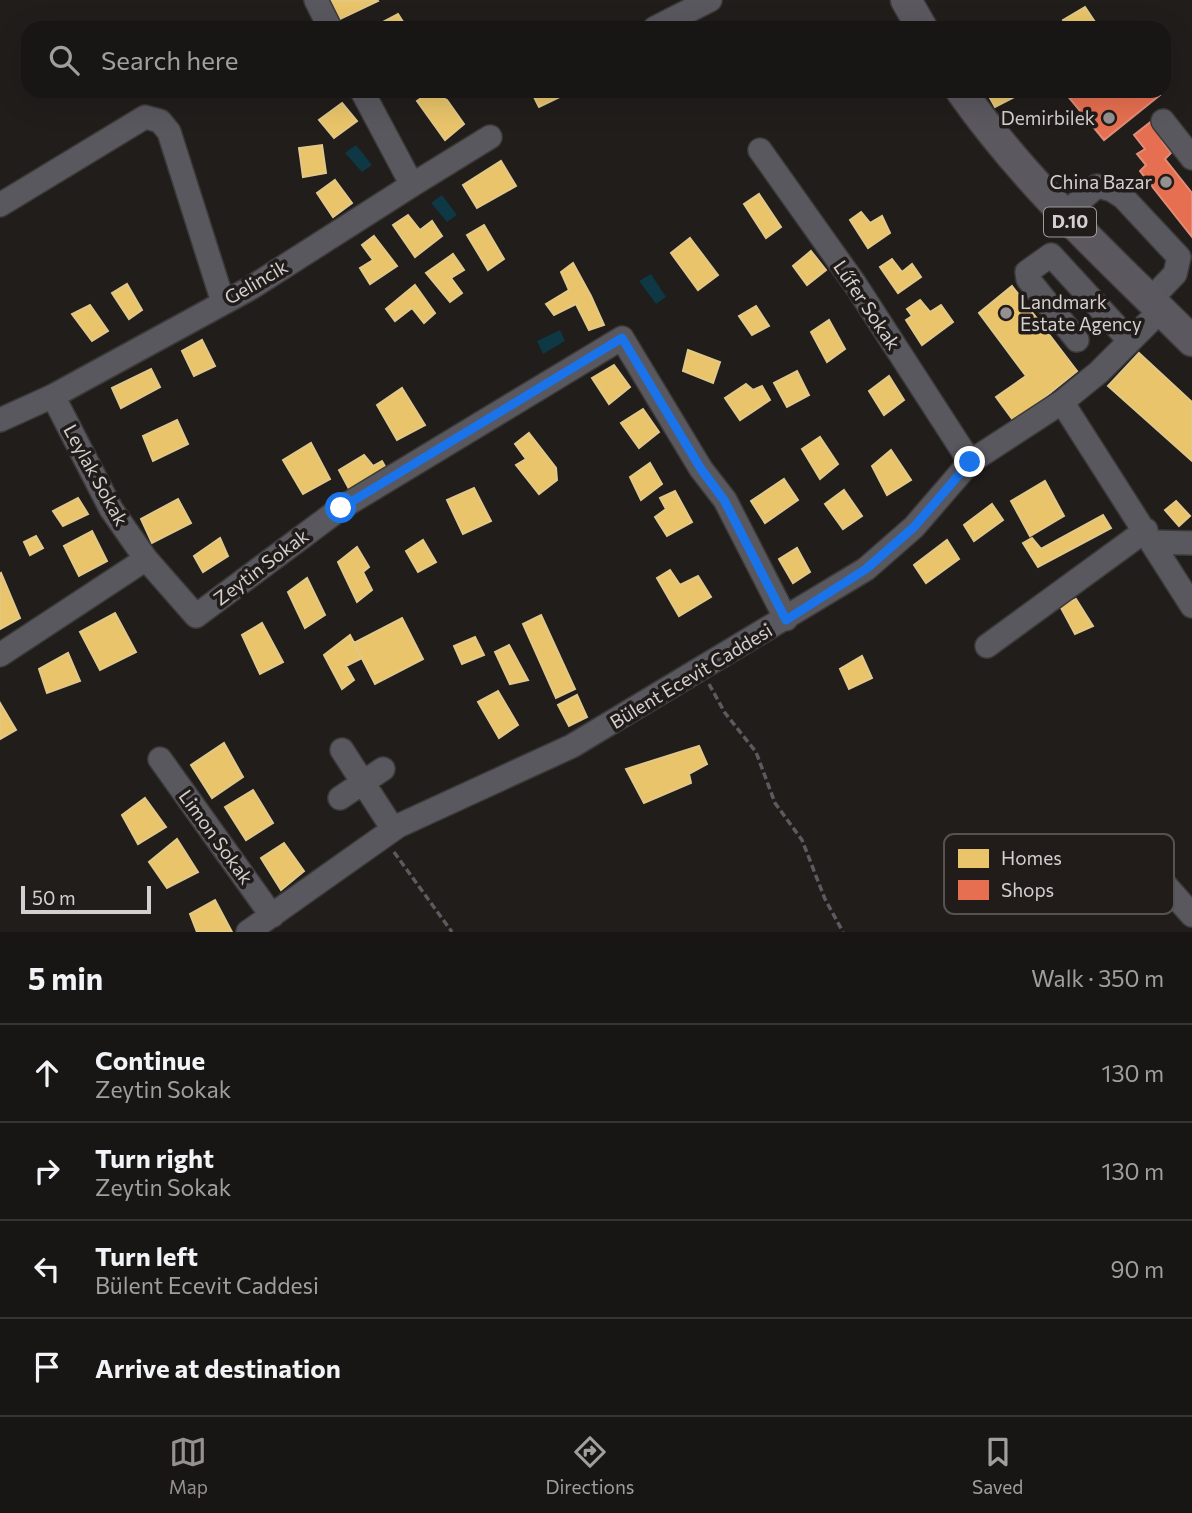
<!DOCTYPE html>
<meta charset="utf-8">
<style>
:root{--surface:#181614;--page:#252322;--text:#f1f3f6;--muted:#9f9fa0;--line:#363534;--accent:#949190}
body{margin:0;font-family:Commissioner,sans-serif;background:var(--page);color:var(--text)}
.scale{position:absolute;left:21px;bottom:18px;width:130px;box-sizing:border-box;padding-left:7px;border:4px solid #d3d0cf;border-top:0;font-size:19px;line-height:24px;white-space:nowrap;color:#d3d0cf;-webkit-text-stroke:5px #211c1a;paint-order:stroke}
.stop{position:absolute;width:21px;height:21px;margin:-16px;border:5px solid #1a73e8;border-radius:50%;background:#fff}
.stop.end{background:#1a73e8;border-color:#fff;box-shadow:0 2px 7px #0008}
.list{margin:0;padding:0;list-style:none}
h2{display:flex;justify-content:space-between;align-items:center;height:91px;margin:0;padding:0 28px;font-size:30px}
h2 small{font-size:23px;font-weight:400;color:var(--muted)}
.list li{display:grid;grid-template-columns:46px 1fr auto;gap:21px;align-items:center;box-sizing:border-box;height:98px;padding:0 28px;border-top:2px solid var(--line)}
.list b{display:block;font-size:26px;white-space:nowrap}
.list p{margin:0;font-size:23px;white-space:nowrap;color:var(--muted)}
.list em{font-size:23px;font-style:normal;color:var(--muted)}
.icon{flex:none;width:38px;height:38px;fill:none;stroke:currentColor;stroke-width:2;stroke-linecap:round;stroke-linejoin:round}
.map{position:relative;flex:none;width:1192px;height:932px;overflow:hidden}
.search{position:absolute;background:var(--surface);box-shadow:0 7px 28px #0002;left:21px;right:21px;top:21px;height:77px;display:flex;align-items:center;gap:18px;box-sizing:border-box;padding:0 24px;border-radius:21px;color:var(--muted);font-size:26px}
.sheet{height:483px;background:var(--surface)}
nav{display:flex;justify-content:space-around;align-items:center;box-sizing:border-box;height:98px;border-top:2px solid var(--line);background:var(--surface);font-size:19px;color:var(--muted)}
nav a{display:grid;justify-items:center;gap:4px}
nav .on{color:var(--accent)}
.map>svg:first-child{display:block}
.water{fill:#0d3844}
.homes{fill:#e9c46a;stroke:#e2c888;stroke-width:2}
.shops{fill:#e76f51;stroke:#e18c77;stroke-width:2}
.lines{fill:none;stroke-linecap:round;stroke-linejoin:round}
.minor-casing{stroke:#3c3a39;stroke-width:26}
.major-casing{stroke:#3c3a39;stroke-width:33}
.path{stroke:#5c595f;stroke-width:3.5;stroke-dasharray:7 3.5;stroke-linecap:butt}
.minor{stroke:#59585f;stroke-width:23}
.major{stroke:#5c5860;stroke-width:30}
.route{stroke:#1a73e8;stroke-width:9}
.poi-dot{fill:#949190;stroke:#211c1a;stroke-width:2.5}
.labels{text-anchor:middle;stroke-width:7;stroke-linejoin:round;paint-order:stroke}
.shield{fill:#211c1a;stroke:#9e9a99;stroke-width:2}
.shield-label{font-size:18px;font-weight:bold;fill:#d3d0cf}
.poi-label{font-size:19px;fill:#d3d0cf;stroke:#211c1a;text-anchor:end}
.street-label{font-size:19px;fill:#d3d0cf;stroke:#211c1a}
.key{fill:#211c1a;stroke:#565250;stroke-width:2}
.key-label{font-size:19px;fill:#d3d0cf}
</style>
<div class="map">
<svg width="1192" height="932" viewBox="0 0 1192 932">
<rect width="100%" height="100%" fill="#201d1b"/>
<path class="water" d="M356,145L372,165L362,172L345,153Z
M442,195L457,215L447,222L431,203Z
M651,274L666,297L656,304L639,281Z
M560,330L565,341L543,354L537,341Z"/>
<path class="homes" d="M328,0H377L378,1L338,20Z
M1085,7L1099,28H1068L1063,20Z
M398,14L407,28H386L383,22Z
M531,91H572L539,107Z
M986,91H1021L1022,93L995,107Z
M430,92L447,100L464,124L445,140L417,101Z
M342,103L357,121L334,138L319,120Z
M322,145L326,173L303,177L299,148Z
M501,161L516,186L477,208L463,185Z
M335,180L352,203L333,217L317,193Z
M759,194L781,227L766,238L744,204Z
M861,212L870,223L882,216L890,233L868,248L850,220Z
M408,215L420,230L432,221L442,236L415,257L393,225Z
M484,225L504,259L488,270L467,235Z
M374,236L397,266L370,284L360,268L373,260L362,245Z
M690,238L718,275L698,290L671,253Z
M811,251L826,270L807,285L793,266Z
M453,254L464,270L451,278L462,293L450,302L426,273Z
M892,259L902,272L912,264L921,277L898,293L880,267Z
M573,263L591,296L604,325L589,330L576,304L554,315L546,304L569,290L561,272Z
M127,284L142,310L129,319L112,293Z
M415,285L435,313L424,323L412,308L395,321L386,309Z
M1012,286L1077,371L1045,397L1047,401L1016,424L996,397L1026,376L979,313Z
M920,300L930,312L941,305L953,322L922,345L906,320L912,316L907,309Z
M90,305L108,331L92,341L72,314Z
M756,306L769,326L752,335L739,316Z
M829,320L845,349L827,362L811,332Z
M202,340L215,366L194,376L182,351Z
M688,350L720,362L713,383L683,371Z
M1139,353L1192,402V461L1108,386Z
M614,365L630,387L609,404L592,378Z
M151,369L160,387L121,408L112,388Z
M797,371L809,395L787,407L774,383Z
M889,376L904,400L884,415L869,391Z
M746,384L753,390L762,386L770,400L740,420L725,398Z
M402,388L425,425L397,440L377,405Z
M643,409L659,432L639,448L621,423Z
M177,420L188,444L153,461L143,436Z
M529,433L556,468L557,480L539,494L516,465L526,459L515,444Z
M820,437L838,464L820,479L802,449Z
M311,443L330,479L303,494L283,460Z
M891,450L911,480L887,495L872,466Z
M364,455L373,466L382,461L391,477L355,500L339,470Z
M650,463L662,484L641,500L630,477Z
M784,479L798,500L765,523L751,501Z
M1045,481L1064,516L1030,536L1011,501Z
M474,488L491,521L463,534L447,500Z
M844,490L862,516L843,529L825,504Z
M675,491L692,522L667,536L655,517L666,509L660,498Z
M78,498L88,514L63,526L53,511Z
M178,499L191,523L152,543L141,519Z
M1176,501L1190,516L1179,526L1165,510Z
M992,504L1003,520L974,541L964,525Z
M1103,515L1111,528L1038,567L1023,543L1032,538L1041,549Z
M92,531L107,561L79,576L64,546Z
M36,536L43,548L30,555L24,542Z
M220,538L228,556L203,572L194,556Z
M423,540L436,562L418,572L406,551Z
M947,540L959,559L926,583L914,565Z
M357,547L369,567L363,572L372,590L357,602L338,562Z
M797,548L810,572L793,583L779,559Z
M670,570L680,585L698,576L711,597L679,616L657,578Z
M1,573L20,618L0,629V574Z
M307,578L325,615L305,628L288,592Z
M1076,599L1093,626L1075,634L1060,606Z
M115,613L136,652L100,670L80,632Z
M541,615L575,689L556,698L523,624Z
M402,618L423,659L375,684L354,643Z
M262,623L283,662L260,674L242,635Z
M350,635L362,658L346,666L354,680L342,689L324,655Z
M475,637L484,655L462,664L454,646Z
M509,645L528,680L510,684L495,652Z
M68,653L80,681L47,693L39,669Z
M862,656L872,678L849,689L840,669Z
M498,691L518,725L499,738L478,702Z
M577,695L587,717L569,726L558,705Z
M0,703L16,730L0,739Z
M224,743L243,777L212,798L191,765Z
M699,746L707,764L689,774L691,783L644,803L626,769Z
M253,790L273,823L246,840L225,807Z
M145,798L166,827L138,844L122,815Z
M177,839L198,872L167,888L149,862Z
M284,843L304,871L281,890L261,858Z
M215,900L232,932H197L190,914Z"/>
<path class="shops" d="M1070,91H1157L1160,95L1104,140L1066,94Z
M1157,117L1170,134L1162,141L1171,153L1165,159L1192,193V237L1140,171L1146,165L1137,154L1145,149L1134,135Z"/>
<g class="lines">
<g class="minor-casing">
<path id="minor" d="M316,0L330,28
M655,28L710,0
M1163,121L1192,158
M760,150L855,284L970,462
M412,185L490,137
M0,205L145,117L160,121L169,132L223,302
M1063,215L1097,186L1112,190L1123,197L1179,257L1175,274L1149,301
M1077,340L1028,279L1027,272L1051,255L1129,340
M53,396L111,509L146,559L196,616L341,508L622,338L701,469L725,500L786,619
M1062,402L1192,606
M0,420L53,396L249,289L412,185L362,91
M1152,542L1192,543
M987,646L1146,530
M0,655L146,559
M342,750L393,829
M160,759L272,916
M340,798L383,769
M1144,861L1192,915
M248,932L398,826L572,746L866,569L914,527L970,462L1062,402L1099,372L1160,311"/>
</g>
<g class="major-casing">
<path id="major" d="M906,0L922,28
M961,91C1027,185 1111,260 1192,341"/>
</g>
<path class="path" d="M709,684L725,713L756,752L775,803L802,840L825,899L843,932
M394,852L452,932"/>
<use href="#minor" class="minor"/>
<use href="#major" class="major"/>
</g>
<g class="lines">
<path class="route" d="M341,508L622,338L701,469L724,500L786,620L866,569L914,527L970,462"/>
</g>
<g class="poi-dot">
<circle cx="1109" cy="118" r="7"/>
<circle cx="1166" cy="182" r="7"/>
<circle cx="1006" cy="313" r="7"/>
</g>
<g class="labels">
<rect class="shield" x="1044" y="207.5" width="52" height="29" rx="5"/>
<g class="shield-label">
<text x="1070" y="228">D.10</text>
</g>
<g class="poi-label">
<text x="1095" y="125">Demirbilek</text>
<text x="1152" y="189">China Bazar</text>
<text x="1020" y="309" text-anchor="start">Landmark<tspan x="1020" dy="22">Estate Agency</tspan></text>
</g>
<g class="street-label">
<text transform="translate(256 282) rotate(-30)" y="7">Gelincik</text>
<text transform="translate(867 305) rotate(56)" y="7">Lűfer Sokak</text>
<text transform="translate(96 475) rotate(61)" y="7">Leylak Sokak</text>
<text transform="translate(261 567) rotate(-37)" y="7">Zeytin Sokak</text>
<text transform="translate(691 676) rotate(-31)" y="7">Bülent Ecevit Caddesi</text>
<text transform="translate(216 837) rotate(54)" y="7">Limon Sokak</text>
</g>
</g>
<rect x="944" y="834" width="230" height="80" rx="10" class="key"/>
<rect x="958" y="849" width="31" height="19" fill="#e9c46a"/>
<rect x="958" y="880" width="31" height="20" fill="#e76f51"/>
<g class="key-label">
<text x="1001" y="865">Homes</text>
<text x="1001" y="897">Shops</text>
</g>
</svg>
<div class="scale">50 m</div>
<div class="stop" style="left:341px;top:508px"></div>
<div class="stop end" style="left:970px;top:462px"></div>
<div class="search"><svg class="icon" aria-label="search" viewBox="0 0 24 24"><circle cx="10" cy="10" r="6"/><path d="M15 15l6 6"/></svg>Search here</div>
</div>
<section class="sheet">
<h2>5 min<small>Walk · 350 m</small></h2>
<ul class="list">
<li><svg class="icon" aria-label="ahead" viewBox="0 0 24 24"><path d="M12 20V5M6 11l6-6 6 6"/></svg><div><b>Continue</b><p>Zeytin Sokak</p></div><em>130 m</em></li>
<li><svg class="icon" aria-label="right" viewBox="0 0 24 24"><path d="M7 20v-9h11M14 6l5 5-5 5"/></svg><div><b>Turn right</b><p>Zeytin Sokak</p></div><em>130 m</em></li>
<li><svg class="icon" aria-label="left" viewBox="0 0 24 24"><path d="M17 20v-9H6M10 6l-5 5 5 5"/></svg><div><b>Turn left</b><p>Bülent Ecevit Caddesi</p></div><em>90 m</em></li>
<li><svg class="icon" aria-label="arrive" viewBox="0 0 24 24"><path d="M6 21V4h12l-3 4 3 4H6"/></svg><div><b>Arrive at destination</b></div></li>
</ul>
</section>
<nav>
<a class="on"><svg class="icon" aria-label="map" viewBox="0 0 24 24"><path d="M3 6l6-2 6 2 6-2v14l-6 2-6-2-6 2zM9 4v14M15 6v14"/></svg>Map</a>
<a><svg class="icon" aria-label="directions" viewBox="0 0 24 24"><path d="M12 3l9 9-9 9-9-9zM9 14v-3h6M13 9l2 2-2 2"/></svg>Directions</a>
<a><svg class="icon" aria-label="saved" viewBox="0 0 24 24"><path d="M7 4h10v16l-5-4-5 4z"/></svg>Saved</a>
</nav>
